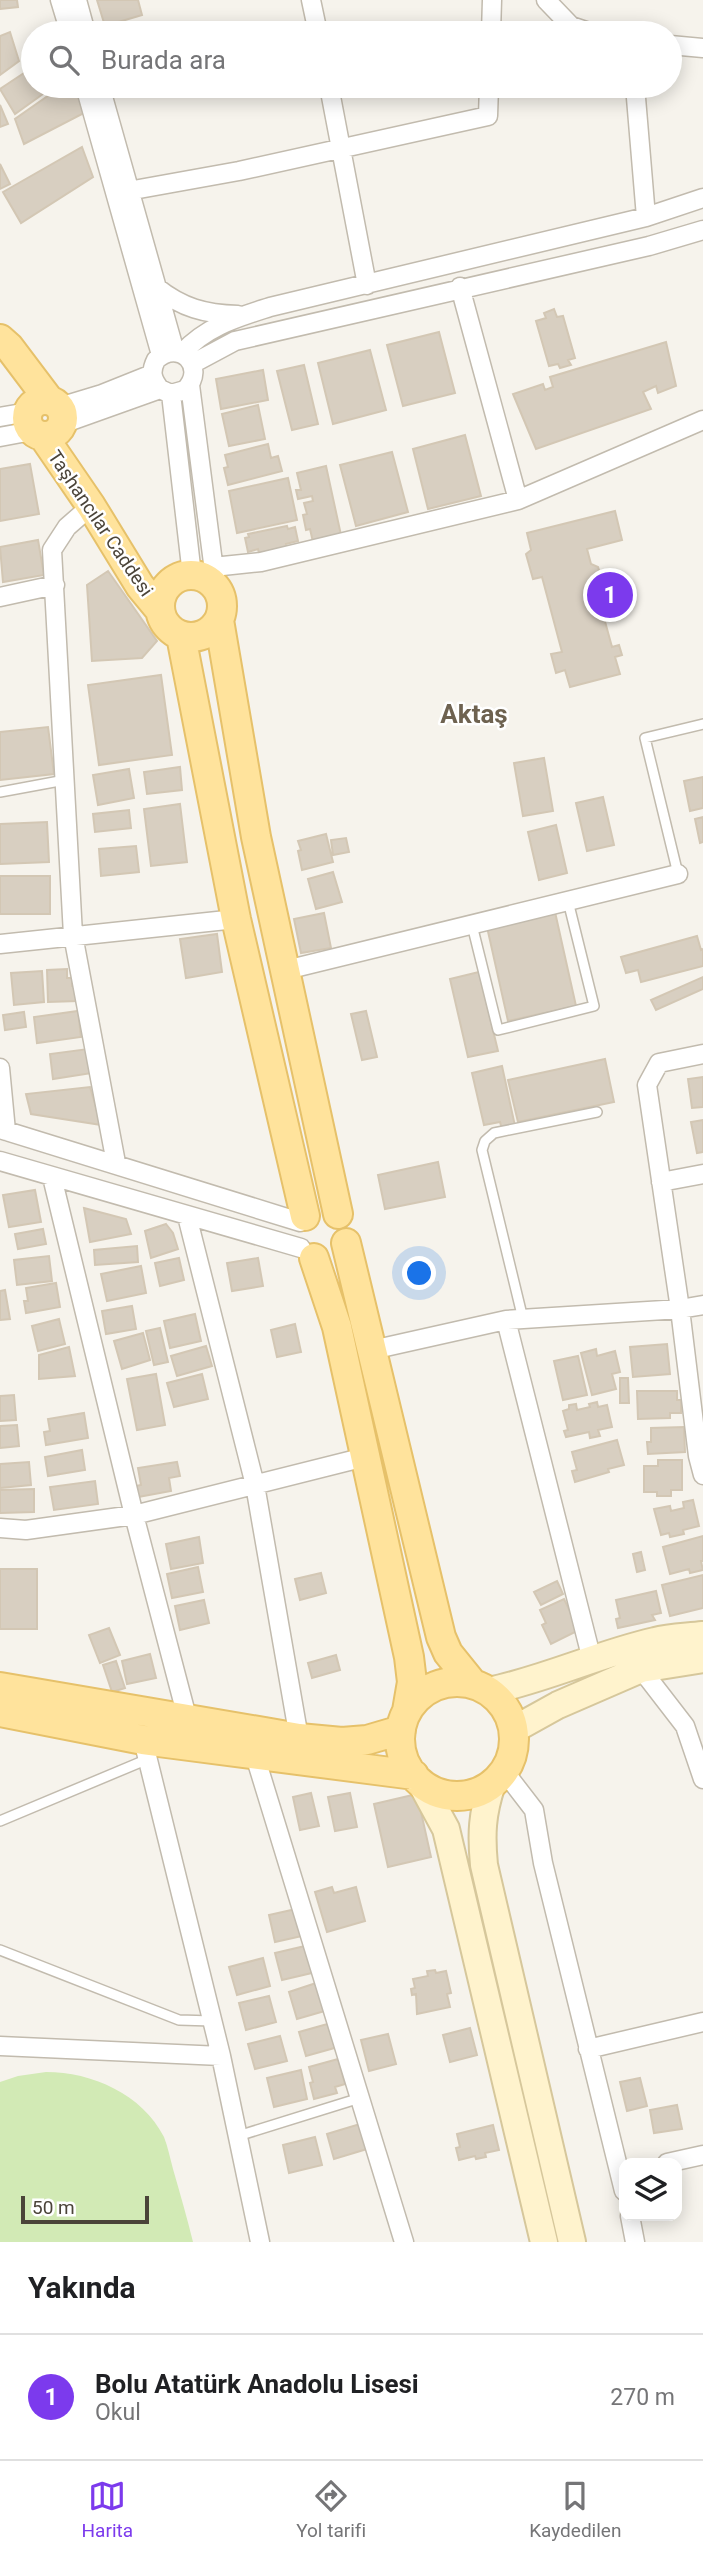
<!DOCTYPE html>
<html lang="tr">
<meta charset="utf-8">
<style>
:root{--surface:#fff;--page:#f6f6f6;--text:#202124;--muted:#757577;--line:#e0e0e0;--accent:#7c3aed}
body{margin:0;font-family:Roboto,sans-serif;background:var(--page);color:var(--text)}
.controls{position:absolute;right:21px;bottom:21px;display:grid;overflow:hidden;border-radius:14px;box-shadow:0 4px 18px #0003}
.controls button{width:63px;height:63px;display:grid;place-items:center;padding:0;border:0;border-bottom:2px solid var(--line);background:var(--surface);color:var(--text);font:35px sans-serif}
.scale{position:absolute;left:21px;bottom:18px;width:128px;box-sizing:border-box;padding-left:7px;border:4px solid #4b4439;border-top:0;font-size:19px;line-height:24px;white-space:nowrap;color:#4b4439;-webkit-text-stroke:5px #fff;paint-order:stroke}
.you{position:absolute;left:420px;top:1274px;width:24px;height:24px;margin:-18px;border:5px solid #fff;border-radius:50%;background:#1a73e8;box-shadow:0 0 0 10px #1a73e833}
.badge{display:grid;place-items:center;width:46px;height:46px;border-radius:50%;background:var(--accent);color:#fff;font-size:23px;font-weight:700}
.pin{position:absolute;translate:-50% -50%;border:4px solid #fff;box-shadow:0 2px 7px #0006}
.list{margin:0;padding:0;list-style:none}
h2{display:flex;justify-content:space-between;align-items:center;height:91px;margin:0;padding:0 28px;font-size:30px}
h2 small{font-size:23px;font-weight:400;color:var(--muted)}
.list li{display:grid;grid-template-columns:46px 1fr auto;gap:21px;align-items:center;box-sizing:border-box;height:126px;padding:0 28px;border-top:2px solid var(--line)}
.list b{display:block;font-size:26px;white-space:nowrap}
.list p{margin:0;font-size:23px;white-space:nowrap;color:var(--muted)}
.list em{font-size:23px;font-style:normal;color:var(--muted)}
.icon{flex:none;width:38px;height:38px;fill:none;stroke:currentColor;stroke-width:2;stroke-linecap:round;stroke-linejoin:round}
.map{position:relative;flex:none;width:703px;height:2242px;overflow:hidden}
.search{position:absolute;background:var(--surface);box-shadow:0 4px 18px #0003;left:21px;right:21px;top:21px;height:77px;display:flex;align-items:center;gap:18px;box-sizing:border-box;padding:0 24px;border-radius:38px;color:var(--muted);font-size:26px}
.sheet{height:217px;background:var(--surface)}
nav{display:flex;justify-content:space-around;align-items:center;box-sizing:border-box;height:98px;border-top:2px solid var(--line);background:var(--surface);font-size:19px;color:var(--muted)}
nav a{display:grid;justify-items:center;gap:4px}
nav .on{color:var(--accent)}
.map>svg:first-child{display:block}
.green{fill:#d2eab5}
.building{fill:#d8cfc1;stroke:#d3c7b4;stroke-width:2}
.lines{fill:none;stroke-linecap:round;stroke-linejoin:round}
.lane-casing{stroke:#c2bbae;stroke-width:12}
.street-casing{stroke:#c2bbae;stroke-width:21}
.secondary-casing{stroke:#d6c79b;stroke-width:30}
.primary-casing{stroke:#e6c16a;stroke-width:32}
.lane{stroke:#fff;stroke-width:9}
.street{stroke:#fff;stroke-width:18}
.secondary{stroke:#fff3cd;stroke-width:26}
.primary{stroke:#ffe39c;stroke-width:28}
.labels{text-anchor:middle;stroke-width:5;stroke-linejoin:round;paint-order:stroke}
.street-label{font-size:19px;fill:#4b4439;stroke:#fff}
.district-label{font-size:26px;font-weight:bold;fill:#6e6250;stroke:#fff}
</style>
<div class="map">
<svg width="703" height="2242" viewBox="0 0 703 2242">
<rect width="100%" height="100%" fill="#f6f3ec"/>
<path class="green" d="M46,2072C92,2072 142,2094 164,2137C168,2147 170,2158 173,2169C180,2193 187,2218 193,2242H0V2082L18,2076Z"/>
<path class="building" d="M0,0H17L18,7L0,9Z
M97,0H138L142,15L105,26Z
M10,32L19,61L0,75V36Z
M33,67V86H54L15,114L0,89Z
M62,86H76L84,113L24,144L15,119Z
M0,105L8,124L0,127Z
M82,147L93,177L21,223L3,192Z
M0,164L10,184L0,189Z
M554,309L557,317L563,316L575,358L568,360L571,365L560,368L558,364L549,366L536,321L546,318L544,313Z
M439,332L455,393L403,406L387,345Z
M666,342L676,386L658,393L656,386L643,392L651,409L536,449L513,394L543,384L545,390L553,387L550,377Z
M370,350L386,410L333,424L318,363Z
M304,365L318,424L292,430L277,371Z
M263,370L268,400L221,409L216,379Z
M258,405L265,439L229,446L222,414Z
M465,435L481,496L428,509L413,449Z
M268,444L271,458L278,456L282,471L228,485L224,468L228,467L225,455Z
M392,452L408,512L356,526L340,465Z
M30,464L39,514L0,521V469Z
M326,466L341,535L313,542L310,529L306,530L303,515L307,514L304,503L313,501L312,496L298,499L296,490H301L297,473Z
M288,478L297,520L237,533L229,491Z
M615,511L622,540L587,549L591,564L598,567L603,583L595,585L612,647L619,645L622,655L615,657L620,674L570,687L565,670L556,673L551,654L562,652L542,577L533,579L526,554L531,550L527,533Z
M287,526L288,529L295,527L298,541L286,544L287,547L259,553L258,549L248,552L245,538L249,537L248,534Z
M38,540L44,575L3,582L0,547Z
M108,571L157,641L142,658L92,661L87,585Z
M161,675L172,755L99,765L88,685Z
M48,727L54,774L0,780V732Z
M544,758L553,811L523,816L514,763Z
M180,767L182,790L147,794L144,772Z
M129,769L134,798L98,805L93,775Z
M703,777V808L690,811L684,781Z
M603,797L614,845L587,851L576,803Z
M180,804L187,862L151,866L144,809Z
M129,810L131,828L95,832L93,814Z
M703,817V842L700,843L695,819Z
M47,822L49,862L0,864V824Z
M556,825L567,873L539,880L528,832Z
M326,834L333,862L302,870L298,851L301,850L298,841Z
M346,838L349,852L333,855L331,840Z
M136,846L139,872L101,876L99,849Z
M333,872L342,902L316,909L308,879Z
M0,876H50V914H0Z
M555,912L576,1006L508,1021L487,927Z
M324,913L331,948L301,953L294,919Z
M217,934L222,972L186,978L180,939Z
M697,936L701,950L703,949V966L641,982L638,970L626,973L621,957Z
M67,969V978H72V986H77L78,1001L48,1002L47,970Z
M42,971L44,1002L14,1005L11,973Z
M479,972L498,1051L468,1057L450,979Z
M703,977V989L656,1010L651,1000Z
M78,1011L81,1037L37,1043L34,1017Z
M366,1011L377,1057L362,1060L351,1014Z
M24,1012L26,1027L5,1030L3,1015Z
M88,1049L92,1073L53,1079L50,1054Z
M605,1059L614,1102L518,1122L508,1080Z
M502,1066L515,1126L502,1129L500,1122L484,1125L472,1073Z
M703,1077V1107L692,1108L688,1079Z
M90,1087L101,1125L31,1114L26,1094Z
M703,1120V1152L697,1153L691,1122Z
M438,1162L445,1197L385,1209L378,1175Z
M35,1190L41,1222L9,1227L3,1195Z
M84,1208L126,1219L131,1234L90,1242Z
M166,1224L173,1233L178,1249L151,1258L145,1231Z
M43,1229L46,1244L18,1249L15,1234Z
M137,1246L138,1262L95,1265L94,1250Z
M49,1256L52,1281L17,1285L14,1260Z
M179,1258L184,1280L160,1286L155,1263Z
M258,1258L263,1286L232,1291L227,1263Z
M141,1266L146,1293L107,1301L101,1274Z
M56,1283L60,1307L26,1313L24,1301H28L26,1288Z
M5,1290L10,1319L0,1320V1291Z
M132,1306L136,1329L106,1334L102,1311Z
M195,1314L201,1341L170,1348L164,1321Z
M59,1319L65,1344L38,1351L32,1326Z
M295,1324L301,1352L277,1357L271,1330Z
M160,1328L168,1362L154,1365L146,1331Z
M143,1333L150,1360L122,1369L114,1341Z
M667,1344L670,1374L633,1377L630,1347Z
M206,1346L212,1366L177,1376L171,1356Z
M69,1347L75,1376L39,1379V1355Z
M596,1349L597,1356L615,1351L620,1372L612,1374L616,1389L592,1395L581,1353Z
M578,1356L587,1395L563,1400L554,1361Z
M156,1374L165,1425L137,1430L127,1379Z
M202,1374L208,1399L174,1407L167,1383Z
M620,1378H628L629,1403H620Z
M637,1391H677V1400H681V1413H670V1418L638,1419Z
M14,1395L16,1420L0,1421V1396Z
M597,1402L598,1407L607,1405L612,1427L598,1430L600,1436L590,1438L589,1432L566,1437L564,1431L568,1430L563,1411L569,1409V1405L576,1404L577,1410L590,1407L589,1404Z
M84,1413L88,1438L46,1445L44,1432L50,1431L48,1419Z
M17,1425L19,1446L0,1448V1426Z
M684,1427L685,1452L648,1454L647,1442H651V1428Z
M617,1440L624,1465L608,1469L609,1472L575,1482L572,1471L577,1470L572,1452Z
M82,1450L85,1470L48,1476L45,1457Z
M658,1460H682V1490H671V1496H657V1492H644V1466H658Z
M29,1462L31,1485L0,1488V1464Z
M177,1462L180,1476L169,1478L171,1491L138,1497L136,1486L141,1485L138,1468Z
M95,1481L98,1504L54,1510L50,1487Z
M34,1489V1512L0,1513V1490Z
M693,1500L699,1526L683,1530L684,1534L670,1537L669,1533L661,1535L654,1509L670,1506L671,1511L684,1508L683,1502Z
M703,1536V1561H701L703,1570L690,1573L689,1569L670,1574L663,1547Z
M199,1537L203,1563L171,1569L166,1544Z
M641,1552L645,1570L637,1572L633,1554Z
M198,1567L203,1592L172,1598L167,1574Z
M0,1569H37V1629H0Z
M321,1573L326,1593L300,1600L295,1579Z
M703,1575V1608L670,1616L662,1585Z
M557,1581L563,1594L541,1605L534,1592Z
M656,1591L661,1613L652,1615L655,1620L618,1628L616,1619L620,1618L616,1600Z
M564,1599L579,1630L551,1644L542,1625L546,1623L540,1610Z
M204,1600L209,1623L180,1630L175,1606Z
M109,1628L120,1655L100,1663L89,1635Z
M150,1654L156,1678L127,1684L122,1661Z
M336,1655L340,1670L312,1678L308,1663Z
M116,1661L125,1688L112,1692L103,1665Z
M311,1793L319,1826L300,1830L293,1797Z
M350,1793L357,1827L335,1831L328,1797Z
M417,1794L431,1857L388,1867L374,1804Z
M332,1887L334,1893L356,1887L365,1921L327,1932L315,1892Z
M296,1909L302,1936L275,1942L269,1915Z
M305,1946L312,1973L282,1980L275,1953Z
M263,1958L270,1986L237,1995L229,1967Z
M435,1970L436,1973L446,1971L451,1993L447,1994L450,2007L417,2014L416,1994L412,1995L411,1989L415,1988L413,1979L428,1976L427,1971Z
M319,1982L328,2010L297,2019L289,1992Z
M269,1996L276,2022L246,2030L239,2003Z
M331,2023L338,2047L306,2056L299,2032Z
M470,2028L477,2055L450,2062L443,2035Z
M388,2034L396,2064L369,2071L361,2040Z
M280,2036L287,2061L255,2069L248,2044Z
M338,2059L345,2084L335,2087L337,2093L314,2099L310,2083L313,2082L309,2067Z
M301,2070L307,2099L274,2107L267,2078Z
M640,2078L647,2106L627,2111L620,2082Z
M677,2105L682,2129L654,2133L650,2110Z
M360,2124L367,2149L334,2159L327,2134Z
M493,2125L499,2150L485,2153L486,2157L476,2159L475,2156L459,2160L456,2148L460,2147L457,2134Z
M315,2137L322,2165L289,2173L283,2145Z"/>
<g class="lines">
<g class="lane-casing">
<path id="lane" d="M0,792L65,780
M678,874L645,738L703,724
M472,925L498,1030L594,1006L568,901
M523,1319L482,1150L485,1141L494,1133L597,1112
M0,1821L148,1759
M0,1950L179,2020L212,2021
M238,2136L360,2098"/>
</g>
<g class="street-casing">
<path id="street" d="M60,0L70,33
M77,0L86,33
M311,0L318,33
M546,0L571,26L592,33
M491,33L492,0
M670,45L703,48
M85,86L161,355
M100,86L175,352
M329,86L367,285
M635,86L646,217
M128,191L239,171L488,116L489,86
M156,287C182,308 205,314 238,315
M460,287L518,500
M182,353C207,326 236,318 270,307L646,217L703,198
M192,364L235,341L649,246L703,230
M190,385L216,586
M171,394L192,575
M59,407L102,394L152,374
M0,417L28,412
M62,424L160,389L171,394L185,390C208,367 179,338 156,360C150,372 152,379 160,389
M0,437L32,431
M91,506L67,527L52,550L73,935L116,1163
M213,567L261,562L518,500L703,420
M0,597L55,585
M0,944L236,919
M286,970L678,874
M703,1054L659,1063L647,1085L680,1309L698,1456L703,1475
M0,1068L6,1131
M0,1129L300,1222
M0,1161L301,1248
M52,1177L134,1515L188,1721
M661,1182L703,1174
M187,1216L255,1485L299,1738
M506,1320L592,1660
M372,1350L506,1320L680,1309L703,1305
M0,1528L26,1530L134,1515L365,1457
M641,1669L685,1726L703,1779
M143,1740L221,2056L260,2242
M255,1756L404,2242
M504,1771L534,1810L543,1863L624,2191
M0,2046L221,2056
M588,2049L703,2022
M667,2163L703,2155
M630,2216L635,2242"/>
</g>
<g class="secondary-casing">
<path id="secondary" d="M489,1691C546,1679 598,1654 655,1641C670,1637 687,1637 703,1635
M513,1730L558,1705L641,1669L703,1659
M421,1783L446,1829L544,2242
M492,1784C482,1814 481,1834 484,1865L572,2242"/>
</g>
<g class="primary-casing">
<path id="primary" d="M0,339L9,347L49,400
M27 418a18 18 0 1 1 36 0a18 18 0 1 1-36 0Z
M43,436L91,506L140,586L159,609
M160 606a31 31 0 1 1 62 0a31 31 0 1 1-62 0Z
M219,620L256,837L338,1214
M181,636L236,919L305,1216
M346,1243L441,1637L448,1653L473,1684
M314,1258L337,1327L409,1657L412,1682L407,1711
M400 1739a57 57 0 1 1 114 0a57 57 0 1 1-114 0Z
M0,1687L299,1738L342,1742L367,1740L401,1730
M0,1712L143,1740L414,1775"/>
</g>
<use href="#lane" class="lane"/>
<use href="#street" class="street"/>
<use href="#secondary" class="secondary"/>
<use href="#primary" class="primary"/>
</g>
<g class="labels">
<g class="street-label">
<text transform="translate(101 523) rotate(56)" y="7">Taşhancılar Caddesi</text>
</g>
<g class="district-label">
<text x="474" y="723">Aktaş</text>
</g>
</g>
</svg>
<div class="controls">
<button><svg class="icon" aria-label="layers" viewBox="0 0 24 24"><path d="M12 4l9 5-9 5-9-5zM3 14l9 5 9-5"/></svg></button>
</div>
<div class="scale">50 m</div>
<div class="you"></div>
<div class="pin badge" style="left:610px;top:595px">1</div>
<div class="search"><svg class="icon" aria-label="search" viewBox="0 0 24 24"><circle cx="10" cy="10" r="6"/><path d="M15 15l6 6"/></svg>Burada ara</div>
</div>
<section class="sheet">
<h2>Yakında<small></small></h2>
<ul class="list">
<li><span class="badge">1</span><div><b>Bolu Atatürk Anadolu Lisesi</b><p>Okul</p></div><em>270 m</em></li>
</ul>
</section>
<nav>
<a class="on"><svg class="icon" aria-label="map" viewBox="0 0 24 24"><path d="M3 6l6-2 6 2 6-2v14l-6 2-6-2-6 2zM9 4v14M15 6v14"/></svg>Harita</a>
<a><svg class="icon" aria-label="directions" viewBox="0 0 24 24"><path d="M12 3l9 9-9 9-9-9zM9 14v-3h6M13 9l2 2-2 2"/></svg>Yol tarifi</a>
<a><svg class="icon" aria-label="saved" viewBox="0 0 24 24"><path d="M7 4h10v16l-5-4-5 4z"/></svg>Kaydedilen</a>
</nav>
